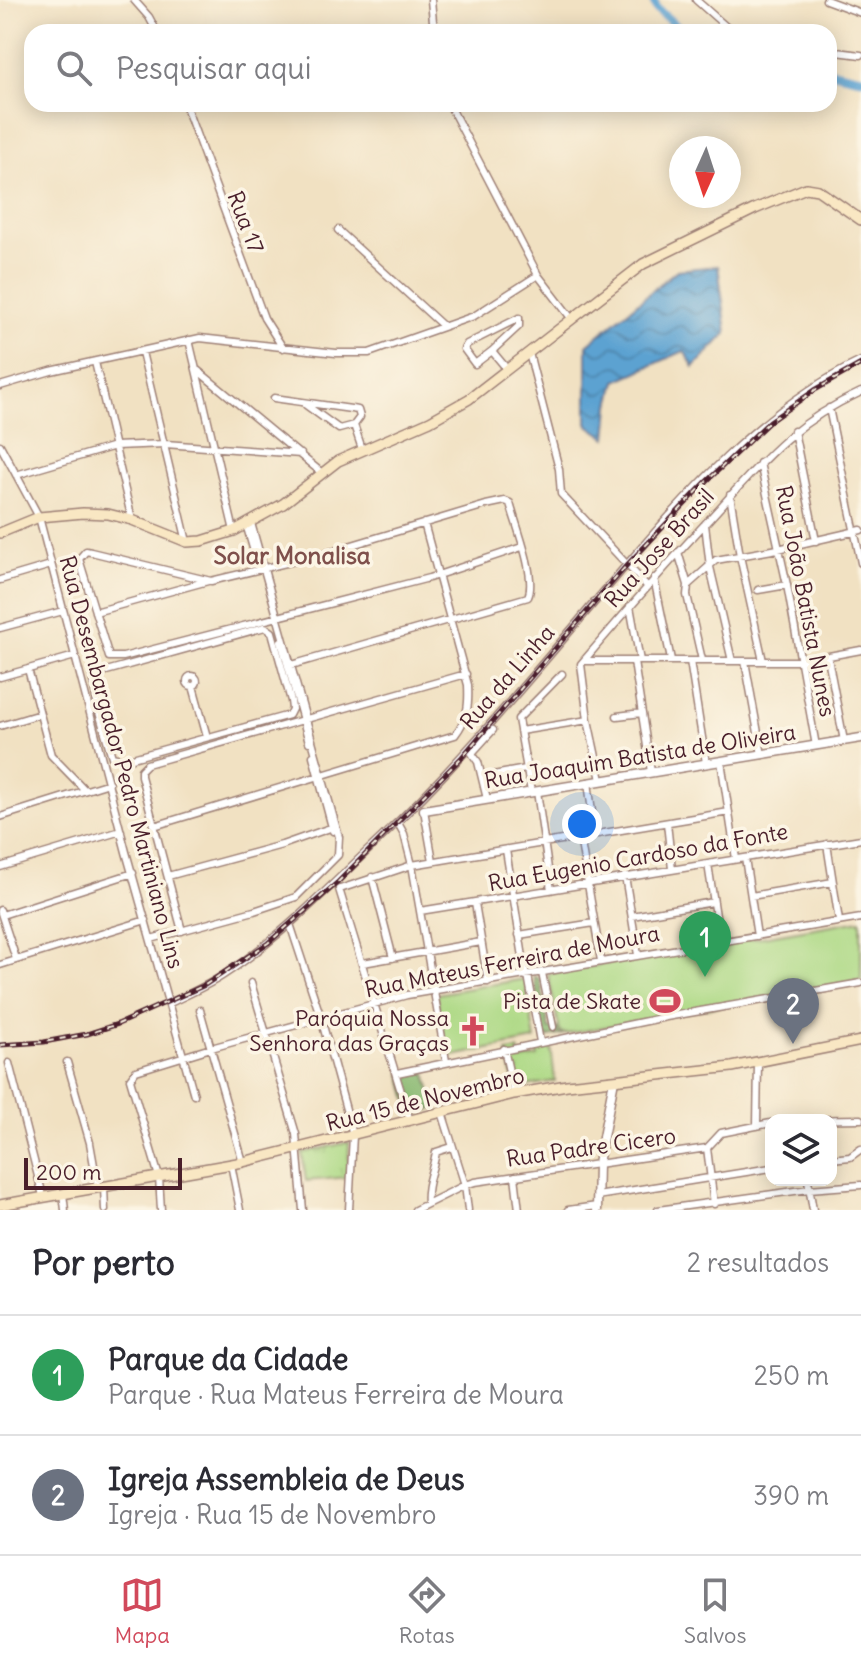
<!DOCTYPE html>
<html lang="pt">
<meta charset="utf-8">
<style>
:root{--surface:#fff;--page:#f7f7f7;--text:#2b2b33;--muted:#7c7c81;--line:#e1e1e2;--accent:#d1495b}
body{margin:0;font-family:Delius,sans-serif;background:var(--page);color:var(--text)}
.controls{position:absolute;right:24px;bottom:24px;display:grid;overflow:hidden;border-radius:16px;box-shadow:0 4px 20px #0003}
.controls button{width:72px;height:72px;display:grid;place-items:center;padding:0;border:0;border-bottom:2px solid var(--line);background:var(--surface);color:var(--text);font:40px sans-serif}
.compass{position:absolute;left:669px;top:136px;width:72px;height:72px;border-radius:50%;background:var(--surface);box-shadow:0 4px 20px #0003;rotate:183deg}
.scale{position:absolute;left:24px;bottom:20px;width:158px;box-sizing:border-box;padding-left:8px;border:4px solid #4a1f2b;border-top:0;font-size:22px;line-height:28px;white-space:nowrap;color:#4a1f2b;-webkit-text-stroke:6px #fcf5e5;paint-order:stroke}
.you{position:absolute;left:582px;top:824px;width:28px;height:28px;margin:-20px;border:6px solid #fff;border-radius:50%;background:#1a73e8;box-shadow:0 0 0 12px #1a73e833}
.badge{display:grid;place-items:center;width:52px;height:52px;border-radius:50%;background:var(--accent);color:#fff;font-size:26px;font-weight:700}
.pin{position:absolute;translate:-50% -66px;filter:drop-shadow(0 2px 4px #0008)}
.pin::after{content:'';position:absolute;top:42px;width:28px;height:24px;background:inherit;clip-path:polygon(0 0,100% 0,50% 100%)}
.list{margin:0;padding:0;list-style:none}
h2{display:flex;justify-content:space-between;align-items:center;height:104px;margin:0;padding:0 32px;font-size:34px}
h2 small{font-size:26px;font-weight:400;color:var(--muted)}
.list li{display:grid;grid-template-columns:52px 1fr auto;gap:24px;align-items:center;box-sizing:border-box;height:120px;padding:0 32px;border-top:2px solid var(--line)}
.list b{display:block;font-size:30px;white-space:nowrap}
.list p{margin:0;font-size:26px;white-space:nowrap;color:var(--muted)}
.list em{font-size:26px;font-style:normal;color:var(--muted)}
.icon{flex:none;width:44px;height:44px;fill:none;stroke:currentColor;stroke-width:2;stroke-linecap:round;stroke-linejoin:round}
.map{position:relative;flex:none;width:861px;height:1210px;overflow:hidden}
.search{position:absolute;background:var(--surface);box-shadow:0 4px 20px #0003;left:24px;right:24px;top:24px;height:88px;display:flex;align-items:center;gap:20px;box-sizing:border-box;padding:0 28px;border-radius:24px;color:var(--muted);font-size:30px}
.sheet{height:344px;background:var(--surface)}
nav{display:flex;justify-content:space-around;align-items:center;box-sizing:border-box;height:112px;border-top:2px solid var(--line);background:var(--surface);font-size:22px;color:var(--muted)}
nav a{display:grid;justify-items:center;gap:4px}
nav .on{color:var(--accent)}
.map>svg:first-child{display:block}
.grass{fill:url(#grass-tufts);stroke:#7c7c58;stroke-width:2}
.forest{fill:url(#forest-firs);stroke:#6a6c4e;stroke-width:2}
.park{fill:#add985;stroke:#7c7c58;stroke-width:2}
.water{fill:url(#water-waves);stroke:#52607e;stroke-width:2}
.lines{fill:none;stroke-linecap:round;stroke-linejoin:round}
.river{stroke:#5ba2d1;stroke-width:9}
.minor-casing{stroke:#9e8076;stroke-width:9}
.tertiary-casing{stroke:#9e8076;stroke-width:11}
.secondary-casing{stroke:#9e8076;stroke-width:12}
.minor{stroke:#fff;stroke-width:6}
.tertiary{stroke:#fff;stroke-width:8}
.secondary{stroke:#f9e7c3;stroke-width:9}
.rail-casing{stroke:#4a1f2b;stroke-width:5}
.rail{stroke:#fcf5e5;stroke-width:2;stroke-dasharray:6;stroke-linecap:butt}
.labels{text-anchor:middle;stroke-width:7;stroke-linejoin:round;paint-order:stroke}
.street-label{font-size:22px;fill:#4a1f2b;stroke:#fcf5e5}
.poi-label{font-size:22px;fill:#4a1f2b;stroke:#fcf5e5;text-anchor:end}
.neighbourhood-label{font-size:24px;font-weight:bold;fill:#7f504c;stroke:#fcf5e5}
</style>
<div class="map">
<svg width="861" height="1210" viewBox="0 0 861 1210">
<defs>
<pattern id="grass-tufts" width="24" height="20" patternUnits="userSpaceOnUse" patternTransform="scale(2)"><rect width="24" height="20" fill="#add985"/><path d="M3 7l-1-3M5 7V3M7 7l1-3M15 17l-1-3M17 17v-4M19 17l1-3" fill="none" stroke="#96ba73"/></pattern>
<pattern id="forest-firs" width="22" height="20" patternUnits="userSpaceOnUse" patternTransform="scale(2)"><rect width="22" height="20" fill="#8ab972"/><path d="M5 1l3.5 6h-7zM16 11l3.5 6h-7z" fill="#73965e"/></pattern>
<pattern id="water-waves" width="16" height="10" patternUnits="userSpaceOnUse" patternTransform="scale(2)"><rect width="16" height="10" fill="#5ba2d1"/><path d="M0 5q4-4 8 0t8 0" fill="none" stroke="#4d83aa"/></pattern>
</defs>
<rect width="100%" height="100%" fill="#fcf5e5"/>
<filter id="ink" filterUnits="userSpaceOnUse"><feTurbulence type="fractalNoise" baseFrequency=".0125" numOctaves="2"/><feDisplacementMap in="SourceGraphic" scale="16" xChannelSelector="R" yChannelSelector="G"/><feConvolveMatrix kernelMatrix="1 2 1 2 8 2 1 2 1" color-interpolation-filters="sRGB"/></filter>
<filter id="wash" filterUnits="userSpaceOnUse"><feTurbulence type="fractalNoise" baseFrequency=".006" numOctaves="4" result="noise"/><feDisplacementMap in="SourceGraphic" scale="32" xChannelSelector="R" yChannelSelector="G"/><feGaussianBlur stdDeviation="1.8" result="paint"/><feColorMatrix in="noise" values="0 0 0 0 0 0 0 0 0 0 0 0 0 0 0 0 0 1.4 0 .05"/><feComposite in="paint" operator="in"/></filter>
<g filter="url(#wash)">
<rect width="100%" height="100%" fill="#f1e1c2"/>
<path class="grass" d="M551,1046L555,1081L515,1088L507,1052L518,1050L521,1060L538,1057L537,1048Z
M349,1142L348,1177L306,1181L302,1153Z"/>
<path class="forest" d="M534,976L540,979L549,1029L559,1028L560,1032L566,1034L544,1038Z
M425,1069L435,1108L412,1115L401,1074Z"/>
<path class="park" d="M861,920V980L566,1034L560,1032L548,974Z
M525,979L535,1040L448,1057L436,994Z"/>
<path class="water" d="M718,266L727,333L694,367L684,351L616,381L610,405L607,438L587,424V345L677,270Z"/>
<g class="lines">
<path class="river" d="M653,0L657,9L683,32
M829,71L861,78"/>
</g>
</g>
<g filter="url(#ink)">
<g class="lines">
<g class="minor-casing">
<path id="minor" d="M134,0L149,17L157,32
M431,0L434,32
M696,0L732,32
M826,0L861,13
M829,51L861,55
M185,104L264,318L283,348
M449,104L538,275L571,318
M338,230L443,326
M189,340L234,531
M492,351L475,364L464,349L467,344L519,318V326L492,351L507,369
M142,352L187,542
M529,353L559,469L561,494L647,586
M95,362L132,520
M196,369L322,473
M0,386L51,371L200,338L336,353H369L474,316L538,275
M274,398L358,410L360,417L354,425L362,449
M306,405L339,429L354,425
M829,408L861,563
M794,431L816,541
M0,445L39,517L126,852L194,1095
M760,463L787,585L816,746
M16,475L115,446L165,444L301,454
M730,495L740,556L763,661
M246,524L259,569
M705,524L710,567L732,661
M678,552L688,585L687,595L702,660
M654,578L671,660
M0,580L51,565
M688,585L716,560L778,549L861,530
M758,590L787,585
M630,606L640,661
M95,612L208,581
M265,627L272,632L291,701L292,709L289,715L125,760L112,757L98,709L92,675Z
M0,628L63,611
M281,641L309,742
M828,658L844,741
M584,661H802L861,650
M690,661L706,763
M745,661L762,755
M634,662L651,772
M288,666L528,597C537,577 516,526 510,503L505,501L486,505L315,556L211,581L91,552L86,551L79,559L109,657H123L429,578L522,547
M28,669L51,755L85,790
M187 681a5 5 0 1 1 10 0a5 5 0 1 1-10 0Z
M0,677L75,656
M193,686L207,737
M617,716L642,713
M0,726L40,714
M520,731L588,720
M469,749L478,762L487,799
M473,752L493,730
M313,756L333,831
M721,761L736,859
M482,777L526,769
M601,780L588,720L581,664C621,617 661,571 703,526C757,468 786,426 861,392
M588,782L595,834
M537,791L551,890
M531,792L518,719L562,674
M424,810L433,861
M0,817L109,783
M398,823L404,834L412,865L446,1061
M667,823L672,869
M154,826L455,735C468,718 469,705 468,685L424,523
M580,837L601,961
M827,844L839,921
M506,850L526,976
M745,858L757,936
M708,864L720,942
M0,867L121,831
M168,876L282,845L333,827
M625,876L638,955
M372,877L393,958
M339,889L410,1121
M340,889L412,865L729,812
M751,896L833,882
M475,903L488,982
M0,910L16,959
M420,911L861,839
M2,915L133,873
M632,916L713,902
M290,924L321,1018L353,1135L349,1210
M182,931L141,776V770L147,764L466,674
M519,935L594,923
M151,939L254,911L296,897L338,855L339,837L251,523
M363,963L481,942
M0,965L146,920
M542,973L553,1027
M528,975L540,1042
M251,983L296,1134L303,1210
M168,1004C186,995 205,987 222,976C281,938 331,885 382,837C463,761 533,674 605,590C679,504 757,410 861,361
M200,1010L243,1162
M504,1049L514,1094
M67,1062L90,1143L98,1188
M9,1063L43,1196
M397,1073L666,1017L861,983
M442,1112L465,1185L468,1210
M787,1120L861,1119
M757,1126L758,1062
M707,1148L714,1204
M831,1159L850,1157L861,1149
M231,1164L240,1210
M515,1176L519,1210
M808,1180L813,1210
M104,1187L105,1210
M63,1194L65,1210
M597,1196L771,1168
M427,1204C425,1184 433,1171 436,1152L452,1147
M161,1210L159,1177L130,1079L136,1071L211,1048L407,995L861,918
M415,1210L465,1185L475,1182L707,1148L721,1133L771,1123
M568,1210L597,1206
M658,1210L809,1189L861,1185"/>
</g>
<g class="tertiary-casing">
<path id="tertiary" d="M424,810L861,738
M597,1210L598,1163L614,1080"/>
</g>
<g class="secondary-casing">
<path id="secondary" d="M0,533L39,517L83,513L108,514L132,520L187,542L202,541L234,531L283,504L338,461L430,421L469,399L643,264L755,209L806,188L818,190L861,220
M0,1205L243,1162L514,1094L567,1085L732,1067L861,1041"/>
</g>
<use href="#minor" class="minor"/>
<use href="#tertiary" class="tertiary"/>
<use href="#secondary" class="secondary"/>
<g class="rail-casing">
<path id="rail" d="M0,1045L44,1042L87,1034L118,1024L205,985L268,943L337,883L462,757L627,565L707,481L770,421L815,390L861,364"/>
</g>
<use href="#rail" class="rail"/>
</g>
</g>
<defs>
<g id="stadium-bare" transform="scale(2.4)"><path d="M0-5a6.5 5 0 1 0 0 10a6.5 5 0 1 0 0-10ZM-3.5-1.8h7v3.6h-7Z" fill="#d1495b" stroke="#fcf5e5" stroke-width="2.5" paint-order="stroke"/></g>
<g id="church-bare" transform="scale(2.4)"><path d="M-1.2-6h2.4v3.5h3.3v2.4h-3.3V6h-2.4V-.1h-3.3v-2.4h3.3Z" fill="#d1495b" stroke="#fcf5e5" stroke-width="2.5" paint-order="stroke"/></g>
</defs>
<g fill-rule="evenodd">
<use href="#stadium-bare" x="665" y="1001"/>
<use href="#church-bare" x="473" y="1031"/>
</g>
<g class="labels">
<g class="street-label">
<text transform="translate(246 222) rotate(69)" y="8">Rua 17</text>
<text transform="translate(659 548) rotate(-48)" y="8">Rua Jose Brasil</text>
<text transform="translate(806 601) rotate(79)" y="8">Rua João Batista Nunes</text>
<text transform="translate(507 677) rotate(-49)" y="8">Rua da Linha</text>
<text transform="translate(640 756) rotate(-9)" y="8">Rua Joaquim Batista de Oliveira</text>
<text transform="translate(122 762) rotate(75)" y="8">Rua Desembargador Pedro Martiniano Lins</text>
<text transform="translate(638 857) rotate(-10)" y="8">Rua Eugenio Cardoso da Fonte</text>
<text transform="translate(512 961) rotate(-11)" y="8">Rua Mateus Ferreira de Moura</text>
<text transform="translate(425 1099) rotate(-14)" y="8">Rua 15 de Novembro</text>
<text transform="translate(591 1147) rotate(-8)" y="8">Rua Padre Cicero</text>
</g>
<g class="poi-label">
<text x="641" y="1009">Pista de Skate</text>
<text x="449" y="1026">Paróquia Nossa<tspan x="449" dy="25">Senhora das Graças</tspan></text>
</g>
<g class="neighbourhood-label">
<text x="292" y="564">Solar Monalisa</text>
</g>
</g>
</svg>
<div class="controls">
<button><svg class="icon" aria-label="layers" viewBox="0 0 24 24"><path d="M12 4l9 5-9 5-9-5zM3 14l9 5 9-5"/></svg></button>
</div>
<svg class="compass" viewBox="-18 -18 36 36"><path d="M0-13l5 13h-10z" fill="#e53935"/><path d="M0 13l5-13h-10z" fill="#7c7c81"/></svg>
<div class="scale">200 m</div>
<div class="you"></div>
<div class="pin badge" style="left:705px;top:977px;background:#2e9e5b">1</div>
<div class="pin badge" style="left:793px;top:1044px;background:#6b7280">2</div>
<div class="search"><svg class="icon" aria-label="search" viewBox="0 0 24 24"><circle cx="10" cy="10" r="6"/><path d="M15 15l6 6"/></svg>Pesquisar aqui</div>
</div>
<section class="sheet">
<h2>Por perto<small>2 resultados</small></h2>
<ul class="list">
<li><span class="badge" style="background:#2e9e5b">1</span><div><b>Parque da Cidade</b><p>Parque · Rua Mateus Ferreira de Moura</p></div><em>250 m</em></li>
<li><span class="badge" style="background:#6b7280">2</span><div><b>Igreja Assembleia de Deus</b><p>Igreja · Rua 15 de Novembro</p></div><em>390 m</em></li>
</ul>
</section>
<nav>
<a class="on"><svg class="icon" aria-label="map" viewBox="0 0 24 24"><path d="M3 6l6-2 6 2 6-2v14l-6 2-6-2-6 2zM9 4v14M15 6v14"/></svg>Mapa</a>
<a><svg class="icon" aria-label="directions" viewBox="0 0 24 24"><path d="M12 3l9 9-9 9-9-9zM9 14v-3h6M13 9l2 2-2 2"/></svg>Rotas</a>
<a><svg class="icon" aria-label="saved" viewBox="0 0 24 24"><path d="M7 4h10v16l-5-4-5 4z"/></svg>Salvos</a>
</nav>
